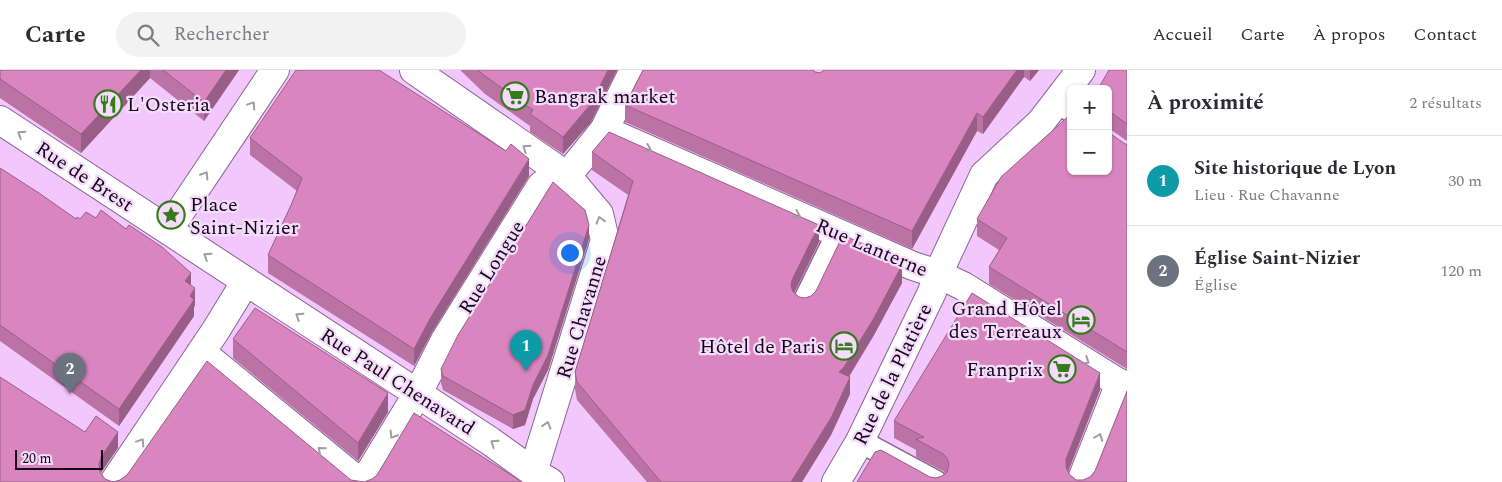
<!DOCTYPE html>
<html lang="fr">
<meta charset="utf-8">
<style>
:root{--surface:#fff;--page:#f2f2f3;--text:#2b2b33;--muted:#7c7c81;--line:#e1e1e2;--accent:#357b1e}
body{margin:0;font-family:Spectral,serif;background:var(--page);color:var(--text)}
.controls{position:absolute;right:15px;top:15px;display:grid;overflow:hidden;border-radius:8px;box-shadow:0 1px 4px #0004}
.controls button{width:45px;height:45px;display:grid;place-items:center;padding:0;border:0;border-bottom:1px solid var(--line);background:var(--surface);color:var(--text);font:25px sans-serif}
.scale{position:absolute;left:15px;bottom:12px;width:88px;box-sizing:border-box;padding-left:5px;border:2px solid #140617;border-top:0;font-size:14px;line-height:18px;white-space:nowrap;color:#140617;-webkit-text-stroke:4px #f6dcfc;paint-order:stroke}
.you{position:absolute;left:569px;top:182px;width:18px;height:18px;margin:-12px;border:4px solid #fff;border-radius:50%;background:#1a73e8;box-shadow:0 0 0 8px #1a73e833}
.badge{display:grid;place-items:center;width:32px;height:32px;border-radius:50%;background:var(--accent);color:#fff;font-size:16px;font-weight:700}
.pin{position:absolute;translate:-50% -41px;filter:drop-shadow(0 1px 2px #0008)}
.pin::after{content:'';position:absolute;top:26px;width:18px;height:15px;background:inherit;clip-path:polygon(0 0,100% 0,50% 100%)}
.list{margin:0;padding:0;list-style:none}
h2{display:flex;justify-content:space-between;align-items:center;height:65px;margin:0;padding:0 20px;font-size:21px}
h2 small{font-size:16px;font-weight:400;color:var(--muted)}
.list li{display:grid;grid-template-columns:32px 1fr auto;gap:15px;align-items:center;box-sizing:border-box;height:90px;padding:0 20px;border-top:1px solid var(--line)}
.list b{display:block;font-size:19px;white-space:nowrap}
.list p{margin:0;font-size:16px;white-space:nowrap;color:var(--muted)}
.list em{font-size:16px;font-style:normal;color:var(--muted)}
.icon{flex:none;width:28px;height:28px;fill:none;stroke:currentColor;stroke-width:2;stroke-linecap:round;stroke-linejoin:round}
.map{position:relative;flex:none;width:1127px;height:412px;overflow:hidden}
header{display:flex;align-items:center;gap:30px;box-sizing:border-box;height:70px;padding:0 25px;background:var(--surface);border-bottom:1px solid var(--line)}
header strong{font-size:24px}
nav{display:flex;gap:28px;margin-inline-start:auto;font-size:18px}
.search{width:350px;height:45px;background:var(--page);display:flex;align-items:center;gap:12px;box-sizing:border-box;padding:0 18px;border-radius:28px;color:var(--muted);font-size:19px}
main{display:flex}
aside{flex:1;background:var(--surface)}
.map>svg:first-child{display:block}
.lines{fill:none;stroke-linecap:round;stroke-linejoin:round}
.service-casing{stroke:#8a6494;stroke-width:18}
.pedestrian-casing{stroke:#8a6494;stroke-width:25}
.minor-casing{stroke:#8a6494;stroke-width:30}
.service{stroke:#fff;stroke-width:15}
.pedestrian{stroke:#fff;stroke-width:22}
.minor{stroke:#fff;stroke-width:28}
.wall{fill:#bb73a5}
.shaded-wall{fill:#985e86}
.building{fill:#d986c0;stroke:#985e86}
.oneway{stroke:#a19ba2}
.labels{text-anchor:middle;stroke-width:4.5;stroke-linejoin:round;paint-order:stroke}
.poi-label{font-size:20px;fill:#140617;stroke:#f6dcfc;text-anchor:start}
.street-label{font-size:20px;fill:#140617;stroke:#f6dcfc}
</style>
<header>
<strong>Carte</strong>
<div class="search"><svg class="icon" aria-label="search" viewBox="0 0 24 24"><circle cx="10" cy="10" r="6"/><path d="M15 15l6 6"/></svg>Rechercher</div>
<nav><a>Accueil</a><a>Carte</a><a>À propos</a><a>Contact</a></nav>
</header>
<main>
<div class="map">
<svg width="1127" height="412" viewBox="0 0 1127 412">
<rect width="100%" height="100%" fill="#f2c7fd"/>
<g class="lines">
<g class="service-casing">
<path id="service" d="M1054,34L1071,45"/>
</g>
<g class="pedestrian-casing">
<path id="pedestrian" d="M804,232L838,163
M860,371L936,412"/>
</g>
<g class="minor-casing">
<path id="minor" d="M414,0L567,106L599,144L605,170L533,402
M0,50L490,371L533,402L550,412
M604,60L913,196L938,204L963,216L1127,318
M168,160L275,0
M201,282L352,406L357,412
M114,412L216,260L246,211
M364,412L418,323L444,272L541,116L546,112L567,106L604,60L634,0
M836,412L860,371L932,222L938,204L984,105L1041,52L1081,0
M1081,412L1120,313"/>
</g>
<use href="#service" class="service"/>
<use href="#pedestrian" class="pedestrian"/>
<use href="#minor" class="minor"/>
</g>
<path class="wall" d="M0,0H239L204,51L150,8L81,83L0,28Z
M460,0H617L591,52L563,84L530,62V56L485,24Z
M643,0H814L815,2L820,3L824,0H1039L1030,11L1024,7L983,64L977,61L912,179L625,52V35Z
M1109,0H1127V71L1110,59Z
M250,68L529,106L431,264L414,296L268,203V185L292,133L297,121L250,85Z
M1127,74V299L989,214V197L999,180L977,166V149Z
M592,82L819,172L794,223L799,227L805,228L902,213L874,265L849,307L850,324L831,365L802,412H647L577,330L575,319V302L628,125L592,100Z
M0,98L76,149H80L191,215L195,235L194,237V246L119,356L0,271Z
M589,169L548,300L533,329L525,355L513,359L443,320L441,313V299Z
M233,269L388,342L358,391L233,288Z
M1100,320L1068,403L1069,404L1076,410H1083L1090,407L1095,401L1127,412H857L930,407L936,408L942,406L945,403L943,401L916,387V380L894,368V351Z"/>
<path class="shaded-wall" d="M141,0H150V8L81,83V64Z
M226,0H239L204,51V32Z
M608,0H617L591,52L563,84V67Z
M1017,0H1024V7L983,64V47Z
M1030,0H1039L1030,11Z
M1108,42H1110V59H1108Z
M977,43V61L912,179V161Z
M529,89V106L431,264L414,296V279L431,247Z
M589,155V169L548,300L533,329L525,355L513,359V345L533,315Z
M819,155V172L792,227L791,216L792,210Z
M902,195V213L874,265L844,314L839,302Z
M191,203V220L185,211Z
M195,218V235L194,237V246L119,356V339Z
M1100,303V320L1066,406V389Z
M850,307V324L831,365L802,412H791Z
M388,323V342L358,391V373Z
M118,362V378L101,403L99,410V394L101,387Z"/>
<path class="building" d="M0,0H141L81,64L0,9Z
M163,0H226L204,32Z
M296,0H379L506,81L511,74L529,89L431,247L414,279L268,185L292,133L302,108L250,68Z
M478,0H608L591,34L563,67L530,44L533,40L485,6Z
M643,0H813L815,2L820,3L824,0H1017L983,47L977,43L912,161L625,35Z
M1109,0H1127V54L1110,42H1108V19H1098Z
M1071,44V101H1108V62L1125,74H1127V282L989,197L1007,168L977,149L1001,107Z
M609,62L819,155L792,210L791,216L793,222L799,227L805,228L811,226L816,221L843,165L900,190L902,195L874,248L844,297L839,302L850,307L831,348L791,412H661L577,312L575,302L633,111L592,82Z
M0,98L39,123L76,149L77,147L80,149L86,142L96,148L101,140L126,159L129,155L162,177L191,203L185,211L195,218L190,226L194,230L119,339L0,255Z
M553,112L585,140L589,155L548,285L533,315L525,340L513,345L443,306L441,299L458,265Z
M972,223L1100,303L1066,389V397L1069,404L1076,410H1083L1090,407L1095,401L1127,321V412H857L875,382L881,380L930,407L936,408L942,406L947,402L949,394L947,388L943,384L916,369L924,367L894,351Z
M255,238L388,323L358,373L233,269Z
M207,291L351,410L364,412L372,409L377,405L414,343L522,412H0V307L85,362L96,346L118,362L101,387L99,394L100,402L105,409L113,412L120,410L127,405Z"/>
<defs><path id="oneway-chevron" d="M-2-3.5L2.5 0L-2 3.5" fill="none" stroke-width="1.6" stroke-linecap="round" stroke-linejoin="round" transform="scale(1.25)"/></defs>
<g class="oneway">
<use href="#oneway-chevron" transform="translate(252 35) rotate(-56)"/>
<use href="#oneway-chevron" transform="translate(21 64) rotate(-147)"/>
<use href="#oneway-chevron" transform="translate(526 78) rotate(-145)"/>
<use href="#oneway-chevron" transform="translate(648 79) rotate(24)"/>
<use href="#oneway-chevron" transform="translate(205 105) rotate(-57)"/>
<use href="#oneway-chevron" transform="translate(797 145) rotate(24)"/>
<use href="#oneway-chevron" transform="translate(600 150) rotate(-107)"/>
<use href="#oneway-chevron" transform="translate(207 186) rotate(-147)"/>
<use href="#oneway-chevron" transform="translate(299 246) rotate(-147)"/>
<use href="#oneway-chevron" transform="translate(1086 291) rotate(32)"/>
<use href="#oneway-chevron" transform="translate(547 355) rotate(-73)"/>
<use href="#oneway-chevron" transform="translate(393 365) rotate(122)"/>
<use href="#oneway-chevron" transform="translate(1099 367) rotate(-69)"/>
<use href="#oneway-chevron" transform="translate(141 372) rotate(-56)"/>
<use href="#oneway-chevron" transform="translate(494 373) rotate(-145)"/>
<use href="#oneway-chevron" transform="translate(321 380) rotate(-141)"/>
</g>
<defs>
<g id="supermarket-ring" transform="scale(1.4375)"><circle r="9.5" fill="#f6dcfc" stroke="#357b1e" stroke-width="1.5"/><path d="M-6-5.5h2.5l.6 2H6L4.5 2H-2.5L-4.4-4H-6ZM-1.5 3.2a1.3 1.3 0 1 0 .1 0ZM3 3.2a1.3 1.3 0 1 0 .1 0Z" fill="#357b1e"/></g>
<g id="restaurant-ring" transform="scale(1.4375)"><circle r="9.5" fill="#f6dcfc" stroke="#357b1e" stroke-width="1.5"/><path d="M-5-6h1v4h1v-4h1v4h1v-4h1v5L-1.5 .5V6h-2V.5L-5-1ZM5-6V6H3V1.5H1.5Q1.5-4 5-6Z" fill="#357b1e"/></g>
<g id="sight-ring" transform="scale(1.4375)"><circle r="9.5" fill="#f6dcfc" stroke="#357b1e" stroke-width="1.5"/><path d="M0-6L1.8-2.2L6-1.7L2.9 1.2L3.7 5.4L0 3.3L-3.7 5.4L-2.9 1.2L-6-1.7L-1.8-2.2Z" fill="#357b1e"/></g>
<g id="hotel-ring" transform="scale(1.4375)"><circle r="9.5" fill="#f6dcfc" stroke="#357b1e" stroke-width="1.5"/><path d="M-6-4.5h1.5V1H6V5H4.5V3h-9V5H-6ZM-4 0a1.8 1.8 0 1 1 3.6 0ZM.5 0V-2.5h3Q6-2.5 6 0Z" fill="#357b1e"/></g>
</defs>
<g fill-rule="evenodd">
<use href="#supermarket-ring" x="515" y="26"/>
<use href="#restaurant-ring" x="108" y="34"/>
<use href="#sight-ring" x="171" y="145"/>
<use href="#hotel-ring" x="1081" y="250"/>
<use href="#hotel-ring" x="844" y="276"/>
<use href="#supermarket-ring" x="1062" y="299"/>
</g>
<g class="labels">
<g class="poi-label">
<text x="534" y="33">Bangrak market</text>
<text x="127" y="41">L'Osteria</text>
<text x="190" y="141">Place<tspan x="190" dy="23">Saint-Nizier</tspan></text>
<text x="1062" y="245" text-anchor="end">Grand Hôtel<tspan x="1062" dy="23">des Terreaux</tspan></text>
<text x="825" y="283" text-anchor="end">Hôtel de Paris</text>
<text x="1043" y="306" text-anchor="end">Franprix</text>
</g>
<g class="street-label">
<text transform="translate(85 106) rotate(33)" y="7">Rue de Brest</text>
<text transform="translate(872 177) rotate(23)" y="7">Rue Lanterne</text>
<text transform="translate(491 197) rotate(-58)" y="7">Rue Longue</text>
<text transform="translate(581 247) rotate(-73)" y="7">Rue Chavanne</text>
<text transform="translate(892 304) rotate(-64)" y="7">Rue de la Platière</text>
<text transform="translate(398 311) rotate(33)" y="7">Rue Paul Chenavard</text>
</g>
</g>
</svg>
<div class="controls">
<button>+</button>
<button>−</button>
</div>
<div class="scale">20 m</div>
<div class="you"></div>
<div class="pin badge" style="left:526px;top:301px;background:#0f9aa8">1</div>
<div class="pin badge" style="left:70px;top:324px;background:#6b7280">2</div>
</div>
<aside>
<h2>À proximité<small>2 résultats</small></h2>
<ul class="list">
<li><span class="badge" style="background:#0f9aa8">1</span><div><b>Site historique de Lyon</b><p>Lieu · Rue Chavanne</p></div><em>30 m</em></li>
<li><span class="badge" style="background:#6b7280">2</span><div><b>Église Saint-Nizier</b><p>Église</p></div><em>120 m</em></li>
</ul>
</aside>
</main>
